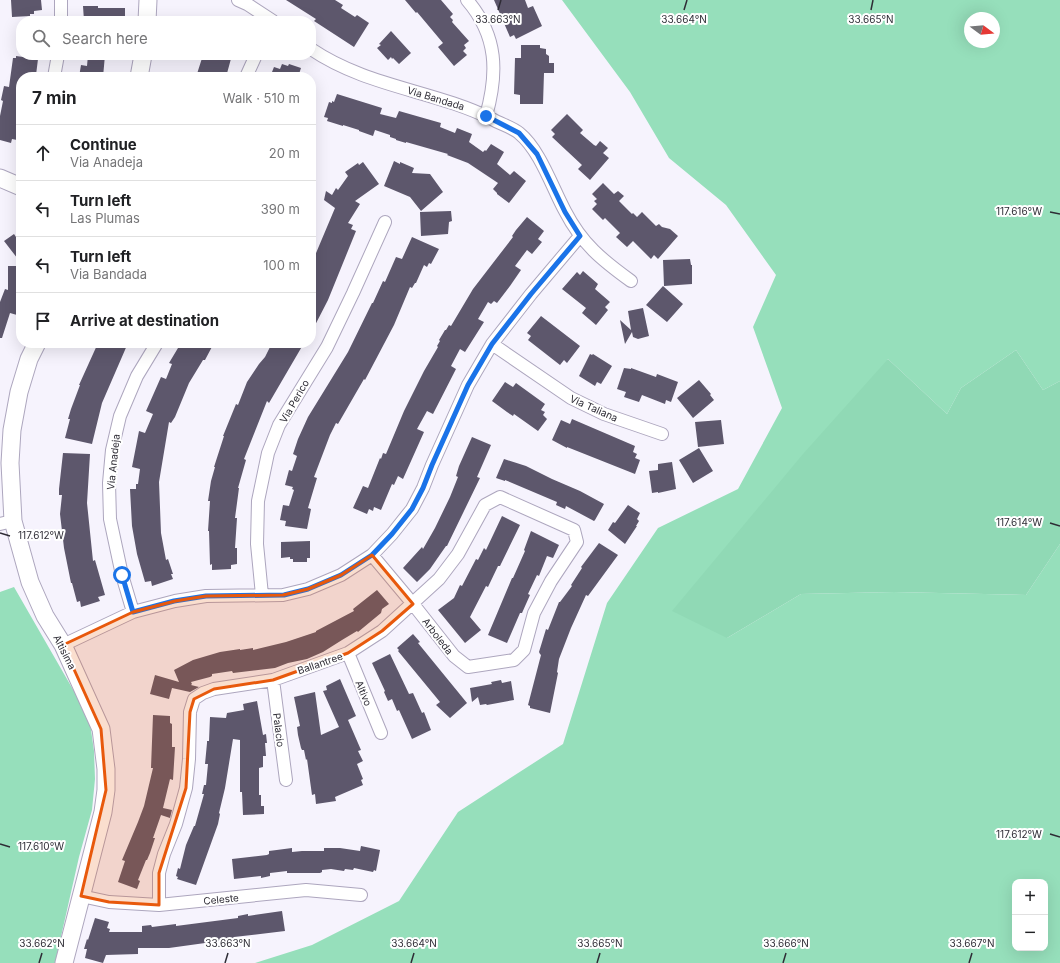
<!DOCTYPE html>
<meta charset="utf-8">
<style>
:root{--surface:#fff;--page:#f2f2f2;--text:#202124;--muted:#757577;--line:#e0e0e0}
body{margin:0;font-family:Inter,sans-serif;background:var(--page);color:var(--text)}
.controls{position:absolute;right:12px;bottom:12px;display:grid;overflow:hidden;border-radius:8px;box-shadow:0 4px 16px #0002}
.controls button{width:36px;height:36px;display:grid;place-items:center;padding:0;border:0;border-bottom:1px solid var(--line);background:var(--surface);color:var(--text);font:20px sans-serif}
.compass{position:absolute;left:964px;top:12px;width:36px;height:36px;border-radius:50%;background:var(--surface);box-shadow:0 4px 16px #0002;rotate:106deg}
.stop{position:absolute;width:12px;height:12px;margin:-9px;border:3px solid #1a73e8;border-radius:50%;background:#fff}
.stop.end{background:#1a73e8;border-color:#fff;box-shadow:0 1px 4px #0008}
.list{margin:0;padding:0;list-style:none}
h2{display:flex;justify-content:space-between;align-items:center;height:52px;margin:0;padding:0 16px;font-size:17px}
h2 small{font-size:13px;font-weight:400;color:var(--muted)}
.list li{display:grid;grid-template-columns:26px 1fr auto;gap:12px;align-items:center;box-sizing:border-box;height:56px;padding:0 16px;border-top:1px solid var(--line)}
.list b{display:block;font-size:15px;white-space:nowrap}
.list p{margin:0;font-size:13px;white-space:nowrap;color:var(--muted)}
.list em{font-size:13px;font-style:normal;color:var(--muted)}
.icon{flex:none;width:22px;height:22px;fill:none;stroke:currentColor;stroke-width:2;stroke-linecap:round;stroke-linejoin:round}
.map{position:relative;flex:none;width:1060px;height:963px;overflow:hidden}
.search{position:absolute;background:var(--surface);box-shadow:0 4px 16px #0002;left:16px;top:16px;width:300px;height:44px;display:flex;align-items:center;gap:10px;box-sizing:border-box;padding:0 14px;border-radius:16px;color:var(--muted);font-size:15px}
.panel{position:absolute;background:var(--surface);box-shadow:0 4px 16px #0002;left:16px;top:72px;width:300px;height:276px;border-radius:16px}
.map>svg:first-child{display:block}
.green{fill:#96dfbb;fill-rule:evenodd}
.forest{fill:#90d9b5}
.building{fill:#5d576c}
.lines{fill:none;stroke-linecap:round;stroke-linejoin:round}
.street-casing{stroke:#ada6be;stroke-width:14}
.secondary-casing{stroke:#ada6be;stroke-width:19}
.street{stroke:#fff;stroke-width:12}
.secondary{stroke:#fff;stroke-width:17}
.route{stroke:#1a73e8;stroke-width:5}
.marked{fill:#e8590c;fill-opacity:0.2;stroke:#e8590c;stroke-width:3;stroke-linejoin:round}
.ticks{fill:none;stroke:#2e2c35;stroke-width:1.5}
.labels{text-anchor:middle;stroke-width:4;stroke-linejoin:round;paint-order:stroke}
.street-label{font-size:10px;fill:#2e2c35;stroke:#fff}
.ticks-label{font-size:10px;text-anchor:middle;fill:#2e2c35;stroke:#fff;stroke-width:4;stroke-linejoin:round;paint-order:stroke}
</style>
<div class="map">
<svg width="1060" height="963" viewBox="0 0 1060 963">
<rect width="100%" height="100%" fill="#f6f3fd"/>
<path class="green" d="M562,0H1060V381L1043,390L1016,350L961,388L947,414L888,359L727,638L801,594L894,592L1026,595L1060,544V963H255L312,945L399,901L458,812L563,744L607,603L658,528L738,489L782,408L753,327L776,275L726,205L669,158L630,92ZM970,18H994V42H970ZM1015,882H1045V948H1015Z
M14,587L75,693L90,723L94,751L95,779L92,810L79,857L55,963H0V592Z"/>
<path class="forest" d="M1016,350L1043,390L1060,381V544L1026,595L894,592L801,594L727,638L672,611L803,454L888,359L947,414L961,388Z"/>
<path class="building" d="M11,0H41L42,10L34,11V14H30V16L12,17Z
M286,0H335L343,5L341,8L355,17L357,15L369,23L354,47L314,21L316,19Z
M405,0H441L453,14L450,17L453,20L452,22L469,41L464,45L466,48L463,51L467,55L454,66L438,47L443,43L417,12L416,13Z
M494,0H525L528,8L533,6L542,26L516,39L514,35L510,37Z
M83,6H98V8H125V16H108V21H84Z
M391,31L411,53L399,64L393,58L392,59L391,57L388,60L377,48L381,45L379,44Z
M521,45H540V48L546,49V54L549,56V63H554V73H544L543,104H520V95L514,94L515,58H521Z
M88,55H105L103,77H79L81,65L87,66Z
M203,55H232L226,77H196Z
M16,56L38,59L36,75L30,74V77H21V106H20L16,123L21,124V127L17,140L12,139L11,143L0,140V116L3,101L1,100L4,86L9,87L13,58H16Z
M282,64L288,66L289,64L301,68L298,77H270L274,67L280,69Z
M337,94L382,108L380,114L396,118L399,111L441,123L440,127L455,133L457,128L472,134L469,142L483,152L485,150L486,151L491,144L504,152L497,164L510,175L514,171L526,181L509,203L497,194V193L493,189L498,183L468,163L447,155L448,154L406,142V143L396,140V139L390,137V135L375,130L373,136L359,131V130L343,125V126L327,121L328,118L324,117L329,102L332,103V101L334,102Z
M567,114L583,130L580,133L594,145L596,146L600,141L608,148L603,153L609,158L590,180L578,169L582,165L552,137L555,134L551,130Z
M394,161L400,164V162L414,168L412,173L430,174L443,192L421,211L410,197L384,186Z
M363,162L379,184L355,201L360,204L348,223L353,225L351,229L356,231L328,300L311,333V265L335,208L324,200L326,191L332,195L336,188L338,190L348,176L345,172L358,163L359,165Z
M603,183L614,194L618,191L624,196L619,201L632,214L633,213L637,217L642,212L656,226L659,224L662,227L670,229L678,236L658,259L654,255L651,259L633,241L627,247L616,237L620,233L605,218L603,220L592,209L597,204L594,201L597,199L592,194Z
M451,211L452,221L449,222L448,234L421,236L420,212Z
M527,217L544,231L538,239L542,242L532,254L527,250L515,266L521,270L510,286L497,303L494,301L491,304L488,302L478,319L484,322L465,352L460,349L451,366L456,369L433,414L427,411L417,429L424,432L403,479L398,476L394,485L392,484L381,510L374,507L373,511L369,509L367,514L353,508L363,486L368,488L380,458L381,459L383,453L386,454L404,411L424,371L438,347L437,346L440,341L439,340L445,330H446L449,325L451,326L473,289L513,237L512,236L516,230Z
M21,233V263L4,241L14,234L16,237Z
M412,237L439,249L431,264L429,263L427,267L424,265L416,283H415L412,288L410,287L394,325L365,380L364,379L338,424L336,423L330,435L314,477L317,478L308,508L311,509L307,529L285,526L286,521L280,520L283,505L289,506L294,490L292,489L293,487L285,485L289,470L292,471L297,456L293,454L298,439L308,417L348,352L372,303H373L383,281L385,282L396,257L402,259Z
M690,259L691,265H692V284L664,286L663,260Z
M8,266H21V312L19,310L17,315L10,313L2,338H0V302L5,289L8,290Z
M583,271L598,284L595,289L610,302L605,307L608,310L596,325L582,313L586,308L562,289L577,272L580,275Z
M663,286L683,304L667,322L646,305Z
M643,308L649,336L638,339L633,337L632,332L625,344L620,320L631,330L628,311Z
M541,316L580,346L567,363L564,360L560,365L528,340L531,336L527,333Z
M98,343H128L102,403L92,444L65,438L70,419H68L71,409L80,385H79Z
M181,343H214L205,360H203L189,383L175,417L171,423L169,422L159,482L161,533L166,560L168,559L173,574H171L173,579L152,586L151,581L145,582L137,554L132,526L130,489H136V484H138L140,469L132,467L139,431L145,433L153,414L146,411L161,377L166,379L172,364L169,363Z
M272,343H304L269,403L267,401L244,459L246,460L238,488H239L235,518H237L235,548H237V564L231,565V569L212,570V564L210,565L209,531H208L210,501H208L211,481L215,467H214L224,436H223L236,404L238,405L247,382L259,364L265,357Z
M590,354L592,355L593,354L612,366L601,384L597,382L595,386L579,376Z
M624,368L631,369V368L656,377L657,374L678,382L671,402L666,400L665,404L642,395L639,402L624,397L626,392L617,389Z
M699,380L711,394L710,395L714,400L693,418L677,398Z
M505,382L513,387L516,383L545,404L541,410L545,412L543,415L547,419L538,431L514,414L513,416L507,412L492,401Z
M572,419L635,446L633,452L637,454L635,458L640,460L635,474L567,447V448L552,440L561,420L570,424Z
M721,420L724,444L698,447L695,422Z
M472,437L491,445L477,477L480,478L447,546H446L430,569L417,582L403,568L422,547L423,549L435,528L450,497L458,477L456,476L459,466Z
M699,448L713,471L693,483L679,460Z
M63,453L90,454L87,503L93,561L95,560L105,595L98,597L100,601L81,607L80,601L77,602L72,583H71L64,548L60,514L62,495H59V489Z
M504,459L526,466L552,479L580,491L604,504L595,520L594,521L566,506L565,509L556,505L557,502L505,480V481L496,478Z
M672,462L676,489L658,493V492L652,493L649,471L658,470V464Z
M628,505L640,513L637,519L639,521L636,526H637L625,544L608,530L613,522L615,523Z
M502,516L520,525L500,566H498L488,587L486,586L470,617L481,630L465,643L438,610L454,598L460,585L462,586L476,559L478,560L484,548L486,550Z
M531,531L559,545L553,558L547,556L539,576L537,575L528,594L530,595L522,613H520L507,643L488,635L512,578H513L525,551L524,550Z
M310,541V558H307V562H293V559H290V557L281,558V542Z
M599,543L618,555L588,596L586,595L571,628L559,659L557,672L558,673L550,713L530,708V706L528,705L541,655L540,654L539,652L546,629L548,630L559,602H560L572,586L571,585L582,568L581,567Z
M377,590L389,604L382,609L381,613L358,632L357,631L342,640L323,652L307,659L288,663L275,668L233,673L232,671L212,674V676L210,677L191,682L192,684L191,685L199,687L190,692L172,688L169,699L150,694L155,675L179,682L174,670L193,660L220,652L240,649V650L253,648V650L286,642L316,632V631L354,611L353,609Z
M413,634L420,642L418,643L467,703L450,718L436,705L440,702L398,651L399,650L397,648Z
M390,654L409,694L413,693L422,713L424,712L431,730L412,739L399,710L397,711L392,699L388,701L384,692L385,691L372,663Z
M340,679L356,716L348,720L361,750L358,751L363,761L357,764L363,779L361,780L363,785L335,797L336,801L316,804L315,794L312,795L307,759L306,760L304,750H302L301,748L298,735L297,727L300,726L294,697L315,692L321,735L339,727L323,691L327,690L326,686Z
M501,680L502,683L511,681L514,700L487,705L486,704L480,705L478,697L472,702L470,688L492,684L491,682Z
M257,701L263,735L266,734L267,743H265L266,756H263V767L259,768V795H261V806H264V814L243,815L242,792H240V740L233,739L225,788L219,813L220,814L218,824L196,885L177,879L178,877L176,876L178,868L180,869L186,845L194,826H195L204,794H202L204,785H206L208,764H205L207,743V741H209L210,717L226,718L227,713L244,710L243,704Z
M153,715L170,716V723L172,724V747H175L173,780L170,779L163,808L172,810L170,818L161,815L153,838H155L150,853L147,860H146L138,880L140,881L137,889L118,882L125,861L122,860L138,822L144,806L153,768H151Z
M361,846L380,850L376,871L374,870L373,872L354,868L353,870L345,869L344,871L331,869L322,870V872L320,873H287V871L270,873V876L261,878V876L234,879L232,859L267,855L269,854V851L292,848V852L302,851H324V848H340L360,851Z
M282,911L285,931L234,937V939L169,948H138V954L106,955L103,963L85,958L87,949H84L87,939L88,940L95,918L109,922L107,928L110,929L109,932H142V926L151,925L152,927L176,924V926L238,918V916L248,914V916Z"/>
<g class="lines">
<g class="street-casing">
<path id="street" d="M61,0V21
M238,0L247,4L273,21
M467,0C498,36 498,73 486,116
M311,49C367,87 433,90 492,119C500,124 512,127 519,133C540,150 552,187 565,211C582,244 602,260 631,281
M54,77L58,55
M246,77L256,55
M492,344L571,398L604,414L662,434
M0,524L13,521
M262,595L257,544L258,501L268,453L279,425L327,347L353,293L385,222
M133,612L122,575L110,519L109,483L112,450L120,416L137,376L157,343
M63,645L133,612L175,601L206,596L283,595L308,589L341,575L372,555L392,534L412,509L423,488L432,465L468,385L492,344L531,294L580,236
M348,653L381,733
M273,680L286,780
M81,896L109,902L159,905L306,890L361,895
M159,905V873L164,854L176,824L186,788L189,759L190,712L194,699L203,693L214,689L273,680L348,653L382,631L439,579L458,554L485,505L500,497L574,530L577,542L551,581L534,613L524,650L514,660L468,667L454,656L413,604L372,555"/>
</g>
<g class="secondary-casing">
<path id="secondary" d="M147,21L148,0
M139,77L143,55
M0,178L21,187
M37,343L29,359L19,392L12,430L10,463L13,521L30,582L45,616L63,645L101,729L106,769V790L103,812L64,963"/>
</g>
<use href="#street" class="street"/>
<use href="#secondary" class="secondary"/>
</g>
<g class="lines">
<path class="route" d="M122,575L133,612L174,601L206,596L284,595L308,589L341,575L372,555L392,534L412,509L423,488L432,465L468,385L492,344L531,294L580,236L565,212L537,154L519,133L486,116"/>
</g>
<path class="marked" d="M372,555L413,604L382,631L348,653L273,680L214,689L194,699L190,712L186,788L159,873V905L109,902L81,896L106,790L101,729L63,645L133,612L175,601L206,596L283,595L308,589L341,575Z"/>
<path class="ticks" d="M498,10L501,0M684,10L687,0M871,10L873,0M1050,212L1060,214M1050,523L1060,526M0,533L10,536M1050,834L1060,837M0,844L10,847M39,963L42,953M225,963L228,953M411,963L414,953M597,963L600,953M783,963L786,953M969,963L972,953"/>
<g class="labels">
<g class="street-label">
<text transform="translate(436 98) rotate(17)" y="4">Via Bandada</text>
<text transform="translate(294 401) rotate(-60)" y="4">Via Perico</text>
<text transform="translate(594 408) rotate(24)" y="4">Via Taliana</text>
<text transform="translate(113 462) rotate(-84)" y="4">Via Anadeja</text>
<text transform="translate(438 636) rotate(52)" y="4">Arboleda</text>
<text transform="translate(65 652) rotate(63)" y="4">Altisima</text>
<text transform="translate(320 663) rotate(-19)" y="4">Ballantree</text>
<text transform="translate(364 693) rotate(68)" y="4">Altivo</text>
<text transform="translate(279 730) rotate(83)" y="4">Palacio</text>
<text transform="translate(221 899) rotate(-6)" y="4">Celeste</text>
</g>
</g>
<g class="ticks-label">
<text x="498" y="23">33.663°N</text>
<text x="684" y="23">33.664°N</text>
<text x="871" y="23">33.665°N</text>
<text x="1019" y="215">117.616°W</text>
<text x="1019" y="526">117.614°W</text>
<text x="41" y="539">117.612°W</text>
<text x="1019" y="838">117.612°W</text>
<text x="41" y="850">117.610°W</text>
<text x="42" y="947">33.662°N</text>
<text x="228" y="947">33.663°N</text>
<text x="414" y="947">33.664°N</text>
<text x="600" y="947">33.665°N</text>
<text x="786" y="947">33.666°N</text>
<text x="972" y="947">33.667°N</text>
</g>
</svg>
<div class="controls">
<button>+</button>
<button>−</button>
</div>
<svg class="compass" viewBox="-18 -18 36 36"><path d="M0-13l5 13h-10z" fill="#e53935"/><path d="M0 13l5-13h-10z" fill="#757577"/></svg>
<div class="stop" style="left:122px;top:575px"></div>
<div class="stop end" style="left:486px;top:116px"></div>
<div class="search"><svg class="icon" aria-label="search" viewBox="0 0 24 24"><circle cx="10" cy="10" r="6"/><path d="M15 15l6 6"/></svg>Search here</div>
<section class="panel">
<h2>7 min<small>Walk · 510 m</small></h2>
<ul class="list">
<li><svg class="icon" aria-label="ahead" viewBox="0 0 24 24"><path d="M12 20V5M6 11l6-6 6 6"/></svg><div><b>Continue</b><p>Via Anadeja</p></div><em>20 m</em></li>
<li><svg class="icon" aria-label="left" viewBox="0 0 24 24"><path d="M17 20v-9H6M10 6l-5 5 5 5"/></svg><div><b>Turn left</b><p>Las Plumas</p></div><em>390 m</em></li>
<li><svg class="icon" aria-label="left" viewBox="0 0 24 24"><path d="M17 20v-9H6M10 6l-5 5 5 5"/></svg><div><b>Turn left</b><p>Via Bandada</p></div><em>100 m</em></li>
<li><svg class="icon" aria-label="arrive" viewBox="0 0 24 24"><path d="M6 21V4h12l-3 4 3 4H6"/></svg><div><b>Arrive at destination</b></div></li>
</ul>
</section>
</div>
